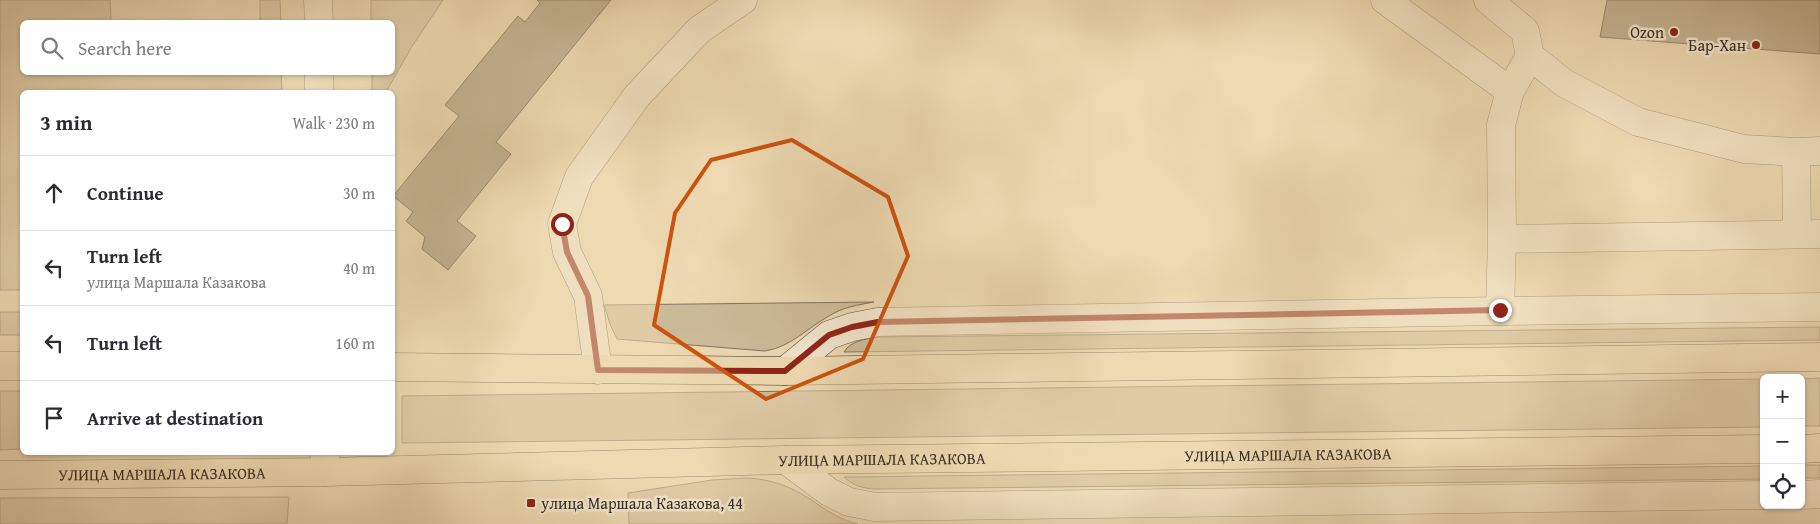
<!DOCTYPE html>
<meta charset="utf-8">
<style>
:root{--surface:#fff;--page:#f2f2f3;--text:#2b2b33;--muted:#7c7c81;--line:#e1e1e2}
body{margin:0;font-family:"Gentium Book Plus",serif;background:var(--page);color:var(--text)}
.controls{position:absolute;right:15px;bottom:15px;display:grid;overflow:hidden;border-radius:8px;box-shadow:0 1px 4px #0004}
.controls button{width:45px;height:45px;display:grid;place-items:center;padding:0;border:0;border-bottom:1px solid var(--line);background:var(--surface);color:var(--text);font:25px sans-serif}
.stop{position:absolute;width:15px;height:15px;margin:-11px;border:4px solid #8f2418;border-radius:50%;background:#fff}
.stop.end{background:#8f2418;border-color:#fff;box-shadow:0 1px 5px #0008}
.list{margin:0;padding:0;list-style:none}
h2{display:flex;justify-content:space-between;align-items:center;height:65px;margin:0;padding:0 20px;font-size:21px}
h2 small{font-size:16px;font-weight:400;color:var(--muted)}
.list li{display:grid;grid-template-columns:32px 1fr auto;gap:15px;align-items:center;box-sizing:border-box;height:75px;padding:0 20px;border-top:1px solid var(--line)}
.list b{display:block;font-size:19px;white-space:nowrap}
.list p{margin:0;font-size:16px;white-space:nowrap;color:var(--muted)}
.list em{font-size:16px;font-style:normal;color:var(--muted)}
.icon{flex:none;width:28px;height:28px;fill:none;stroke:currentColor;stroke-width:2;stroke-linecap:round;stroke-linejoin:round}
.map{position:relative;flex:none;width:1820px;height:524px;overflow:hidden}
.search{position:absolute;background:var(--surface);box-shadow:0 1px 4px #0004;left:20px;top:20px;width:375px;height:55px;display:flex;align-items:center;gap:12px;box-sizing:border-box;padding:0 18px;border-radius:8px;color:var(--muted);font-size:19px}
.panel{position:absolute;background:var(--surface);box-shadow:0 1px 4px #0004;left:20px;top:90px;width:375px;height:365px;border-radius:8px}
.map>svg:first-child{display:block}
.green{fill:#cebc9a;stroke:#82755e}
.building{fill:#96876d;stroke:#372e22}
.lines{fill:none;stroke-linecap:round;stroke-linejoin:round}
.minor-casing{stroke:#645946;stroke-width:29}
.major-casing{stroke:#372e22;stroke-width:29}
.minor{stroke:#f3e6cd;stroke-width:28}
.major{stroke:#edd9b2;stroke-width:28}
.route{stroke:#8f2418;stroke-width:6}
.marked{fill:none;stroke:#cd530f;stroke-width:4;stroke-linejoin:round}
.poi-dot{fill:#8f2418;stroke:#f3e6cd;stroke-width:2}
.labels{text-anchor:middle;stroke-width:5;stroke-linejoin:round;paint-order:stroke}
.poi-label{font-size:16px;fill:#372e22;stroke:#f3e6cd;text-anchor:end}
.street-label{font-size:16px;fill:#372e22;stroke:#f3e6cd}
</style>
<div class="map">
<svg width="1820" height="524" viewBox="0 0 1820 524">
<rect width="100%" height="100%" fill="#edd9b2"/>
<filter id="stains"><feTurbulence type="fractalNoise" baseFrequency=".004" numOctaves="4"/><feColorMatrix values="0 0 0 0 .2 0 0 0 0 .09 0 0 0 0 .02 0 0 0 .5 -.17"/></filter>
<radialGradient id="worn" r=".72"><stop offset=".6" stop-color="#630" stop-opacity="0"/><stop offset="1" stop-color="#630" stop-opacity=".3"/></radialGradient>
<path class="green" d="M0,0H110L111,22H22V72L281,73L282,92H22V290H0Z
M260,0H280L281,22H260Z
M371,0H443L411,48L386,92H372V73L392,72V22H371Z
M874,302C858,305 843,307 829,316C807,328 791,347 765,351L617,339L610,324L604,305Z
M0,312H22V335H0Z
M1820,327V340L844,352C850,341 866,339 878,337Z
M1820,378V426H1801V379Z
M1764,379V427L402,443V396Z
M0,391H22V449L0,450Z
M1801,465H1820V478H1801Z
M1764,466V479L873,489C862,488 852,485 844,477Z
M747,478C770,479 790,486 810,499C825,509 839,520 858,524H629L628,493L712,480Z
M289,497L287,524H0V498Z"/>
<path class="building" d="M537,0H611L496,142L511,154L457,221L476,236L448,270L422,249L425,237L406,221L413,212L393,196L459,116L445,105L518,16L525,22L540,3Z
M1607,0H1820V54L1600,37Z"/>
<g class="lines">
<g class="minor-casing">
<path id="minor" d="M318,0L319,22
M1385,0L1510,91
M1488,0L1525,31L1530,56L1564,83L1638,122L1744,149L1796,152L1820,151
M319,72V92
M1796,152L1797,234
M1502,239L1820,234
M1500,311L1502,239L1501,125L1510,91L1530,56
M598,370L588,296L567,252L562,224L579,177L637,96L699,30L743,0
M785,371L829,335L852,327L878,322L1500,311L1820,307
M325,452V472
M786,460L829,492L849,502L875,507L1764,495
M1801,495L1820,494"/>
</g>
<g class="major-casing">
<g id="major">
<path d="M0,366H22"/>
<path d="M392,367L785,371L1820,357"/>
<path d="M1801,449L1820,448"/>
<path id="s1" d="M0,475L325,472L786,460L1764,449"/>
</g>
</g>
<use href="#minor" class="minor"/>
<use href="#major" class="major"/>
</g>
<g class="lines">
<path class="route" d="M562,224L567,252L588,296L598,370L785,371L829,335L852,327L878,322L1500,310"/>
</g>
<path d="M0 0H1820V524H0ZM792,140L888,197L908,256L863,359L766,399L654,325L675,213L711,160Z" fill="#edd9b2" fill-opacity=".55" fill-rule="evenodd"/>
<path class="marked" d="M792,140L888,197L908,256L863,359L766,399L654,325L675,213L711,160Z"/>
<g class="poi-dot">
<circle cx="1674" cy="32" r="5"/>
<circle cx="1756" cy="45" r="5"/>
<rect x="526" y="498" width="10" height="10" rx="2.5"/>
</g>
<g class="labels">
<g class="poi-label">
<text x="1664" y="38">Ozon</text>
<text x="1746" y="51">Бар-Хан</text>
<text x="541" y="509" text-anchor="start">улица Маршала Казакова, 44</text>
</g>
<g class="street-label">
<text dy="6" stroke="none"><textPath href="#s1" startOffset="1288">УЛИЦА МАРШАЛА КАЗАКОВА</textPath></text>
<text dy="6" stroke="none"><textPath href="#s1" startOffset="882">УЛИЦА МАРШАЛА КАЗАКОВА</textPath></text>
<text dy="6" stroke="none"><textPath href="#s1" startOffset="162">УЛИЦА МАРШАЛА КАЗАКОВА</textPath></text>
</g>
</g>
<rect width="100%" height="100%" filter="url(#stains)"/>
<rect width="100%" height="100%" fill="url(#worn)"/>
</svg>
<div class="controls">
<button>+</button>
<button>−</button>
<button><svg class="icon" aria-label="locate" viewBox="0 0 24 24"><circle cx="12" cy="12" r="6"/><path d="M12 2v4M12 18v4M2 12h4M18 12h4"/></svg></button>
</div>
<div class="stop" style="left:562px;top:224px"></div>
<div class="stop end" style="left:1500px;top:310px"></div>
<div class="search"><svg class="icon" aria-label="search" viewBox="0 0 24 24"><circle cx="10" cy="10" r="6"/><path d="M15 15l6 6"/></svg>Search here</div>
<section class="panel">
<h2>3 min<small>Walk · 230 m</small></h2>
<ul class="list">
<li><svg class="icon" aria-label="ahead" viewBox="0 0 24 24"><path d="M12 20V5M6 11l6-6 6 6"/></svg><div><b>Continue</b></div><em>30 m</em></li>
<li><svg class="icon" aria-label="left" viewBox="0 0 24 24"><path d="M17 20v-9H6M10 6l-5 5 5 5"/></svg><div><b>Turn left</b><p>улица Маршала Казакова</p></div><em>40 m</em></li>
<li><svg class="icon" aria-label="left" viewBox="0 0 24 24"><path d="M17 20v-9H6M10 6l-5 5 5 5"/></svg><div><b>Turn left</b></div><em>160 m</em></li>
<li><svg class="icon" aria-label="arrive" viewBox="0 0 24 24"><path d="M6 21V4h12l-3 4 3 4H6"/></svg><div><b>Arrive at destination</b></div></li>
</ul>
</section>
</div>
